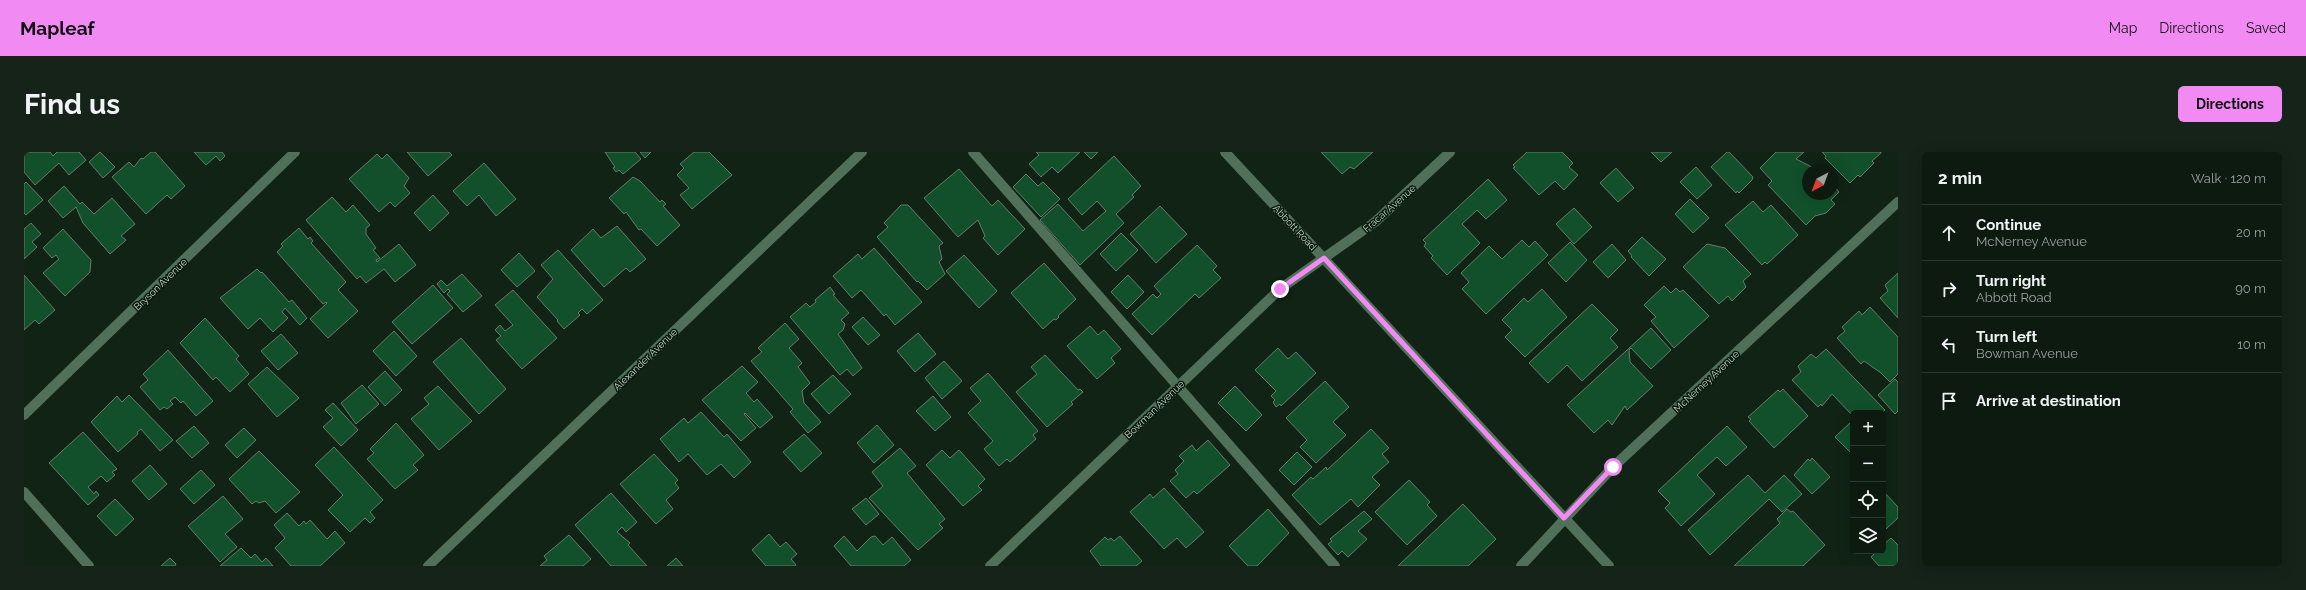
<!DOCTYPE html>
<meta charset="utf-8">
<style>
:root{--surface:#0c1a10;--page:#152319;--text:#f1f3f6;--muted:#9aa19f;--line:#2c3830;--accent:#f28af3}
body{margin:0;font-family:Raleway,sans-serif;background:var(--page);color:var(--text)}
.controls{position:absolute;right:12px;bottom:12px;display:grid;overflow:hidden;border-radius:6px;box-shadow:0 4px 16px #0002}
.controls button{width:36px;height:36px;display:grid;place-items:center;padding:0;border:0;border-bottom:1px solid var(--line);background:var(--surface);color:var(--text);font:20px sans-serif}
.compass{position:absolute;left:1778px;top:12px;width:36px;height:36px;border-radius:50%;background:var(--surface);box-shadow:0 4px 16px #0002;rotate:221deg}
.stop{position:absolute;width:12px;height:12px;margin:-9px;border:3px solid #f28af3;border-radius:50%;background:#fff}
.stop.end{background:#f28af3;border-color:#fff;box-shadow:0 1px 4px #0008}
.list{margin:0;padding:0;list-style:none}
h2{display:flex;justify-content:space-between;align-items:center;height:52px;margin:0;padding:0 16px;font-size:17px}
h2 small{font-size:13px;font-weight:400;color:var(--muted)}
.list li{display:grid;grid-template-columns:26px 1fr auto;gap:12px;align-items:center;box-sizing:border-box;height:56px;padding:0 16px;border-top:1px solid var(--line)}
.list b{display:block;font-size:15px;white-space:nowrap}
.list p{margin:0;font-size:13px;white-space:nowrap;color:var(--muted)}
.list em{font-size:13px;font-style:normal;color:var(--muted)}
.icon{flex:none;width:22px;height:22px;fill:none;stroke:currentColor;stroke-width:2;stroke-linecap:round;stroke-linejoin:round}
.map{position:relative;flex:none;width:1874px;height:414px;overflow:hidden;border-radius:6px}
header{display:flex;align-items:center;gap:24px;box-sizing:border-box;height:56px;padding:0 20px;background:var(--accent);color:#111}
header strong{font-size:19px}
nav{display:flex;gap:22px;margin-inline-start:auto;font-size:14px}
.intro{display:flex;align-items:center;justify-content:space-between;box-sizing:border-box;height:96px;padding:0 24px}
h1{margin:0;font-size:28px}
.button{padding:10px 18px;border-radius:6px;background:var(--accent);color:#111;font-size:14px;font-weight:700}
main{display:flex;gap:24px;padding:0 24px}
aside{flex:1;background:var(--surface);border-radius:6px;box-shadow:0 4px 16px #0002}
.map>svg:first-child{display:block}
.building{fill:#11502a;stroke:#677c6c}
.lines{fill:none;stroke-linecap:round;stroke-linejoin:round}
.minor{stroke:#517059;stroke-width:10}
.route{stroke:#f28af3;stroke-width:5}
.labels{text-anchor:middle;stroke-width:3;stroke-linejoin:round;paint-order:stroke}
.street-label{font-size:10px;fill:#cbd6cd;stroke:#07190c}
</style>
<header>
<strong>Mapleaf</strong>
<nav><a>Map</a><a>Directions</a><a>Saved</a></nav>
</header>
<div class="intro"><h1>Find us</h1><a class="button">Directions</a></div>
<main>
<div class="map">
<svg width="1874" height="414" viewBox="0 0 1874 414">
<rect width="100%" height="100%" fill="#102315"/>
<path class="building" d="M0,0H26L29,4L33,0H55L62,8L45,23L35,11L11,33L0,20Z
M76,0L91,15L79,26L65,10Z
M127,0H131L161,34L147,47L143,43L122,62L88,25L105,10L110,15L117,6L119,7Z
M170,0H198L201,4L196,9L192,4L182,13Z
M383,0H425L428,3L404,24Z
M581,0H611L617,7L599,22L595,18L592,20L589,16L591,15Z
M616,0H627L621,6Z
M670,0H685L708,23L668,57L656,43L665,36L653,23L660,16L656,12Z
M1012,0H1056L1034,21L1028,15L1017,25L1005,12L1015,3Z
M1060,0H1074L1067,7Z
M1297,0H1349L1330,17L1326,15L1318,22Z
M1503,0H1538L1549,11L1545,15L1554,23L1540,38L1531,29L1515,43L1489,16L1491,15L1489,13Z
M1627,0H1648L1637,10Z
M1703,0H1705L1729,25L1728,28L1715,41L1713,39L1712,41L1687,15Z
M1752,0H1780L1772,7L1794,18H1784V42H1808V32L1815,40L1807,48L1811,52L1802,61L1791,64L1782,73L1744,33L1748,29L1736,16Z
M1798,0H1857V1L1848,9L1850,11L1836,25L1834,23L1826,31L1801,6L1802,4Z
M353,2L358,7L363,2L385,26L380,34L386,41L371,55L366,50L355,60L325,27Z
M1090,4L1117,34L1108,43L1110,45L1092,62L1100,71L1056,113L1016,68L1034,52L1059,79L1082,59L1073,49L1058,63L1044,47Z
M460,11L492,47L472,64L455,43L443,54L429,39Z
M1672,15L1688,33L1673,47L1656,30Z
M1592,16L1610,36L1594,50L1576,31Z
M935,17L968,54L974,48L1001,77L974,103L959,86L961,84L954,68L934,85L900,46Z
M1002,22L1014,34L1019,30L1036,47L1017,65L989,35Z
M609,25L616,29L636,50L638,48L642,52L639,54L656,73L633,94L617,77L615,78L602,60L600,62L585,46Z
M1464,27L1483,48L1462,67L1453,58L1438,72L1456,91L1423,123L1407,106L1409,104L1400,94L1402,91L1399,88Z
M2,30L19,48L2,63L0,61V32Z
M40,34L56,52L58,50L70,62L88,46L111,72L97,84L102,88L86,102L59,71L52,55L39,66L24,49Z
M409,43L425,61L406,79L390,61Z
M308,45L322,60L329,53L346,73L342,76V82L352,96L349,98L356,106L352,108L353,110L375,92L392,113L371,130L360,117L342,131L336,124L333,127L282,68Z
M1666,47L1685,66L1669,81L1651,62Z
M1729,49L1739,60L1747,53L1774,83L1743,112L1741,110L1738,113L1701,73Z
M877,53H884L919,91L915,94L918,107L915,110L921,122L903,138L894,129L893,130L853,85L864,75L860,71Z
M1136,54L1163,82L1132,111L1106,82Z
M1550,56L1568,75L1550,92L1532,72Z
M7,71L17,82L8,90L13,95L0,107V77Z
M593,74L622,107L606,120L602,116L580,135L547,98L569,77L577,86Z
M275,76L284,87L286,85L289,89L287,91L322,130L314,138L334,159L304,186L286,167L303,151L302,150L299,152L253,100L259,94L257,92Z
M39,77L67,108L66,120L41,144L19,121L35,107L32,103L28,106L19,96Z
M1097,81L1114,98L1092,119L1076,102Z
M1618,85L1642,107L1625,124L1607,105L1608,104L1604,99Z
M1498,88L1505,95L1511,89L1524,103L1462,162L1438,137L1445,130L1437,121L1465,94L1478,107Z
M1546,90L1563,108L1542,130L1524,111Z
M1588,92L1602,108L1584,126L1569,110Z
M1683,92L1701,96L1727,122L1719,129L1722,135L1708,149L1704,144L1695,152L1659,115Z
M1173,93L1193,114L1189,118L1197,126L1175,146L1171,142L1128,183L1108,162L1129,142L1133,146L1137,142L1130,134Z
M850,96L898,150L871,173L862,162L860,164L837,138L828,146L809,124L834,102L838,107Z
M534,98L579,148L563,162L558,157L554,161L556,163L540,177L533,169L534,168L513,145L529,127L517,113Z
M495,101L511,119L493,135L477,118Z
M940,103L973,139L955,156L922,119Z
M1020,111L1052,147L1034,164L1035,165L1032,168L1030,167L1019,177L987,141Z
M233,117L237,121L238,120L265,150L268,148L283,166L276,173L261,156L258,160L264,166L249,180L236,166L224,177L196,146Z
M1874,121V166L1856,146L1864,139L1861,133Z
M438,122L458,144L439,160L423,142L426,139L424,137L420,141L413,132L417,128L423,134Z
M0,123L31,158L15,172L11,168L0,178Z
M1104,123L1120,140L1103,157L1087,140Z
M409,133L429,156L388,192L368,170Z
M1640,134L1647,141L1652,136L1656,140L1659,138L1685,164L1650,196L1627,169L1632,165L1620,153Z
M806,135L811,142L809,143L825,161L817,168L821,172L819,178L814,182L838,216L829,224L823,217L816,223L766,165L782,151L786,155L792,150L791,148Z
M1518,137L1543,165L1501,205L1481,185L1488,178L1478,168L1500,146L1504,150Z
M489,138L533,186L498,217L472,188L477,184L471,178L476,173L481,179L489,173L471,153Z
M1568,152L1594,178L1586,186L1594,195L1558,229L1543,213L1524,231L1505,211Z
M1846,155L1874,185V222L1866,230L1857,221L1840,209L1837,212L1813,186L1821,179L1818,175L1835,159L1838,163Z
M839,165L856,183L844,193L828,175Z
M181,166L215,204L212,207L225,222L206,240L192,225L189,228L156,191Z
M761,171L775,187L765,196L778,211L774,215L786,231L778,239L780,251L797,270L784,281L766,260L769,257L727,209L738,200L734,196Z
M1066,174L1074,183L1080,178L1097,197L1087,206L1091,211L1073,227L1043,194Z
M1627,176L1647,198L1627,217L1607,196L1605,198L1606,210L1629,234L1603,258L1601,254L1588,273L1584,268L1570,281L1543,253Z
M370,179L393,204L372,224L349,199Z
M894,181L912,202L891,220L873,199Z
M257,182L274,201L254,218L237,199Z
M437,186L482,237L455,262L409,210Z
M1254,196L1264,207L1272,200L1292,221L1257,254L1256,252L1252,255L1249,250L1251,248L1247,244L1252,239L1231,218Z
M1802,197L1861,258L1858,261H1829V264L1808,242L1798,254L1797,252L1794,255L1768,228L1777,220L1774,214L1787,202L1792,206Z
M144,198L189,249L172,264L159,249L157,251L151,245L146,249L149,252L143,257L140,255L136,258L116,235L124,228L119,222Z
M1021,203L1054,238L1056,237L1059,240L1047,250L1049,252L1023,275L992,240L1013,222L1007,215Z
M920,209L938,229L918,247L901,226Z
M718,214L734,230L722,241L730,250L733,247L749,265L736,276L721,261L720,262L732,276L717,289L678,248Z
M243,215L275,246L253,265L224,232Z
M361,219L378,238L361,254L344,235Z
M964,221L1014,279L1009,283L1012,287L986,310L983,307L975,314L960,297L969,289L944,261L957,249L946,236Z
M809,223L827,242L805,262L787,242Z
M1871,227L1874,230V259L1871,262L1854,243Z
M1301,229L1325,255L1309,270L1322,283L1292,311L1276,295L1283,288L1262,266Z
M338,233L355,252L332,272L317,251Z
M414,234L448,269L415,298L387,267L405,252L400,246Z
M1211,234L1238,263L1222,279L1194,251Z
M1759,237L1784,264L1750,296L1725,269L1727,267L1724,265L1754,238L1756,240Z
M105,243L149,288L136,299L117,277L113,280L114,282L94,300L67,270L93,244L98,250Z
M909,244L927,265L911,279L892,259Z
M309,251L334,278L317,294L299,275L309,266L301,258Z
M677,260L700,285L703,282L727,310L710,326L697,312L683,323L664,302L655,310L636,287L660,266L664,271Z
M1829,268V303L1811,285Z
M372,271L400,303L389,313L394,318L371,337L343,307L350,301L346,297Z
M853,273L870,293L850,311L833,291Z
M170,274L185,291L168,306L152,289Z
M1703,274L1723,295L1702,314L1693,305L1673,323L1691,342L1657,374L1641,356L1646,351L1634,339Z
M220,276L232,288L213,306L201,293Z
M1347,277L1365,296L1358,302L1365,310L1348,325L1356,333L1334,355L1327,347L1296,373L1268,343L1287,325L1289,327L1302,315L1303,318Z
M59,280L93,317L88,320L91,323L83,330L77,324L64,335L70,342L72,339L75,343L64,353L25,311Z
M780,282L798,301L777,320L759,300Z
M1184,288L1206,313L1173,342L1170,339L1162,346L1146,329L1154,322L1151,318L1160,309L1155,304L1168,293L1172,299Z
M310,295L359,348L346,360L351,366L346,371L341,366L326,380L304,358L319,343L291,313Z
M876,296L892,314L883,321L921,367L915,372L919,376L894,398L845,346L859,334L848,320Z
M918,298L926,306L935,298L961,327L954,334L958,338L939,354L902,313Z
M235,299L276,340L252,361L241,349L235,351L232,349L228,352L205,327Z
M1273,300L1288,315L1270,333L1255,318Z
M630,302L654,328L651,331L655,336L642,348L649,357L632,372L596,332Z
M1788,306L1806,325L1788,342L1770,323L1784,307L1786,309Z
M126,313L143,332L125,348L108,329Z
M177,318L191,333L170,352L156,337Z
M1724,323L1741,341L1760,323L1778,342L1758,360L1745,347L1686,403L1664,378Z
M1385,328L1406,350L1403,353L1413,364L1383,393L1351,360Z
M1140,336L1180,380L1162,396L1153,386L1140,397L1106,360L1126,342L1129,346Z
M1859,339L1874,355V366L1862,377L1859,375Z
M587,341L613,370L602,380L598,375L593,380L606,391L604,393L623,414H587L551,373Z
M199,344L219,367L201,382L213,395L196,410L164,374Z
M842,346L855,362L842,373L828,357Z
M91,347L110,367L92,384L73,364Z
M1439,352L1472,387L1444,414H1374Z
M1244,357L1265,381L1233,414H1224L1205,394Z
M1763,357L1767,360L1769,359L1801,393L1779,414H1710L1756,371L1753,367Z
M1340,359L1348,367L1334,379L1343,387L1324,405L1318,399L1314,403L1304,392L1308,389L1306,387Z
M263,361L275,374L280,369L282,372L286,368L303,387L311,379L321,391L296,414H267L251,396L261,386L250,373Z
M745,382L756,395L762,390L773,402L767,407L772,413L770,414H742L728,398Z
M545,383L567,407L559,414H516L523,408L520,404Z
M820,384L833,399L847,385L851,384L859,393L868,385L887,408L880,414H827L810,394Z
M1096,384L1118,409L1112,414H1077L1066,399L1081,385L1084,388L1087,386L1090,389Z
M1867,386L1874,393V414H1855L1847,405L1853,399H1859V393Z
M217,396L227,406L231,402L238,410L242,406L249,414H196Z
M146,406L152,412L151,414H137Z
M652,406L659,414H643Z"/>
<g class="lines">
<path class="minor" d="M949,0L1311,414
M1201,0L1585,414
M0,263L271,0
M0,340L65,414
M404,414L838,0
M966,414L1256,137L1351,70L1426,0
M1497,414L1589,315L1874,50"/>
</g>
<g class="lines">
<path class="route" d="M1256,137L1300,106L1540,366L1589,315"/>
</g>
<g class="labels">
<g class="street-label">
<text transform="translate(1365 56) rotate(-41)" y="4">Fracar Avenue</text>
<text transform="translate(1271 75) rotate(47)" y="4">Abbott Road</text>
<text transform="translate(136 132) rotate(-44)" y="4">Bryson Avenue</text>
<text transform="translate(621 207) rotate(-44)" y="4">Alexander Avenue</text>
<text transform="translate(1682 229) rotate(-43)" y="4">McNerney Avenue</text>
<text transform="translate(1130 257) rotate(-44)" y="4">Bowman Avenue</text>
</g>
</g>
</svg>
<div class="controls">
<button>+</button>
<button>−</button>
<button><svg class="icon" aria-label="locate" viewBox="0 0 24 24"><circle cx="12" cy="12" r="6"/><path d="M12 2v4M12 18v4M2 12h4M18 12h4"/></svg></button>
<button><svg class="icon" aria-label="layers" viewBox="0 0 24 24"><path d="M12 4l9 5-9 5-9-5zM3 14l9 5 9-5"/></svg></button>
</div>
<svg class="compass" viewBox="-18 -18 36 36"><path d="M0-13l5 13h-10z" fill="#e53935"/><path d="M0 13l5-13h-10z" fill="#9aa19f"/></svg>
<div class="stop" style="left:1589px;top:315px"></div>
<div class="stop end" style="left:1256px;top:137px"></div>
</div>
<aside>
<h2>2 min<small>Walk · 120 m</small></h2>
<ul class="list">
<li><svg class="icon" aria-label="ahead" viewBox="0 0 24 24"><path d="M12 20V5M6 11l6-6 6 6"/></svg><div><b>Continue</b><p>McNerney Avenue</p></div><em>20 m</em></li>
<li><svg class="icon" aria-label="right" viewBox="0 0 24 24"><path d="M7 20v-9h11M14 6l5 5-5 5"/></svg><div><b>Turn right</b><p>Abbott Road</p></div><em>90 m</em></li>
<li><svg class="icon" aria-label="left" viewBox="0 0 24 24"><path d="M17 20v-9H6M10 6l-5 5 5 5"/></svg><div><b>Turn left</b><p>Bowman Avenue</p></div><em>10 m</em></li>
<li><svg class="icon" aria-label="arrive" viewBox="0 0 24 24"><path d="M6 21V4h12l-3 4 3 4H6"/></svg><div><b>Arrive at destination</b></div></li>
</ul>
</aside>
</main>
